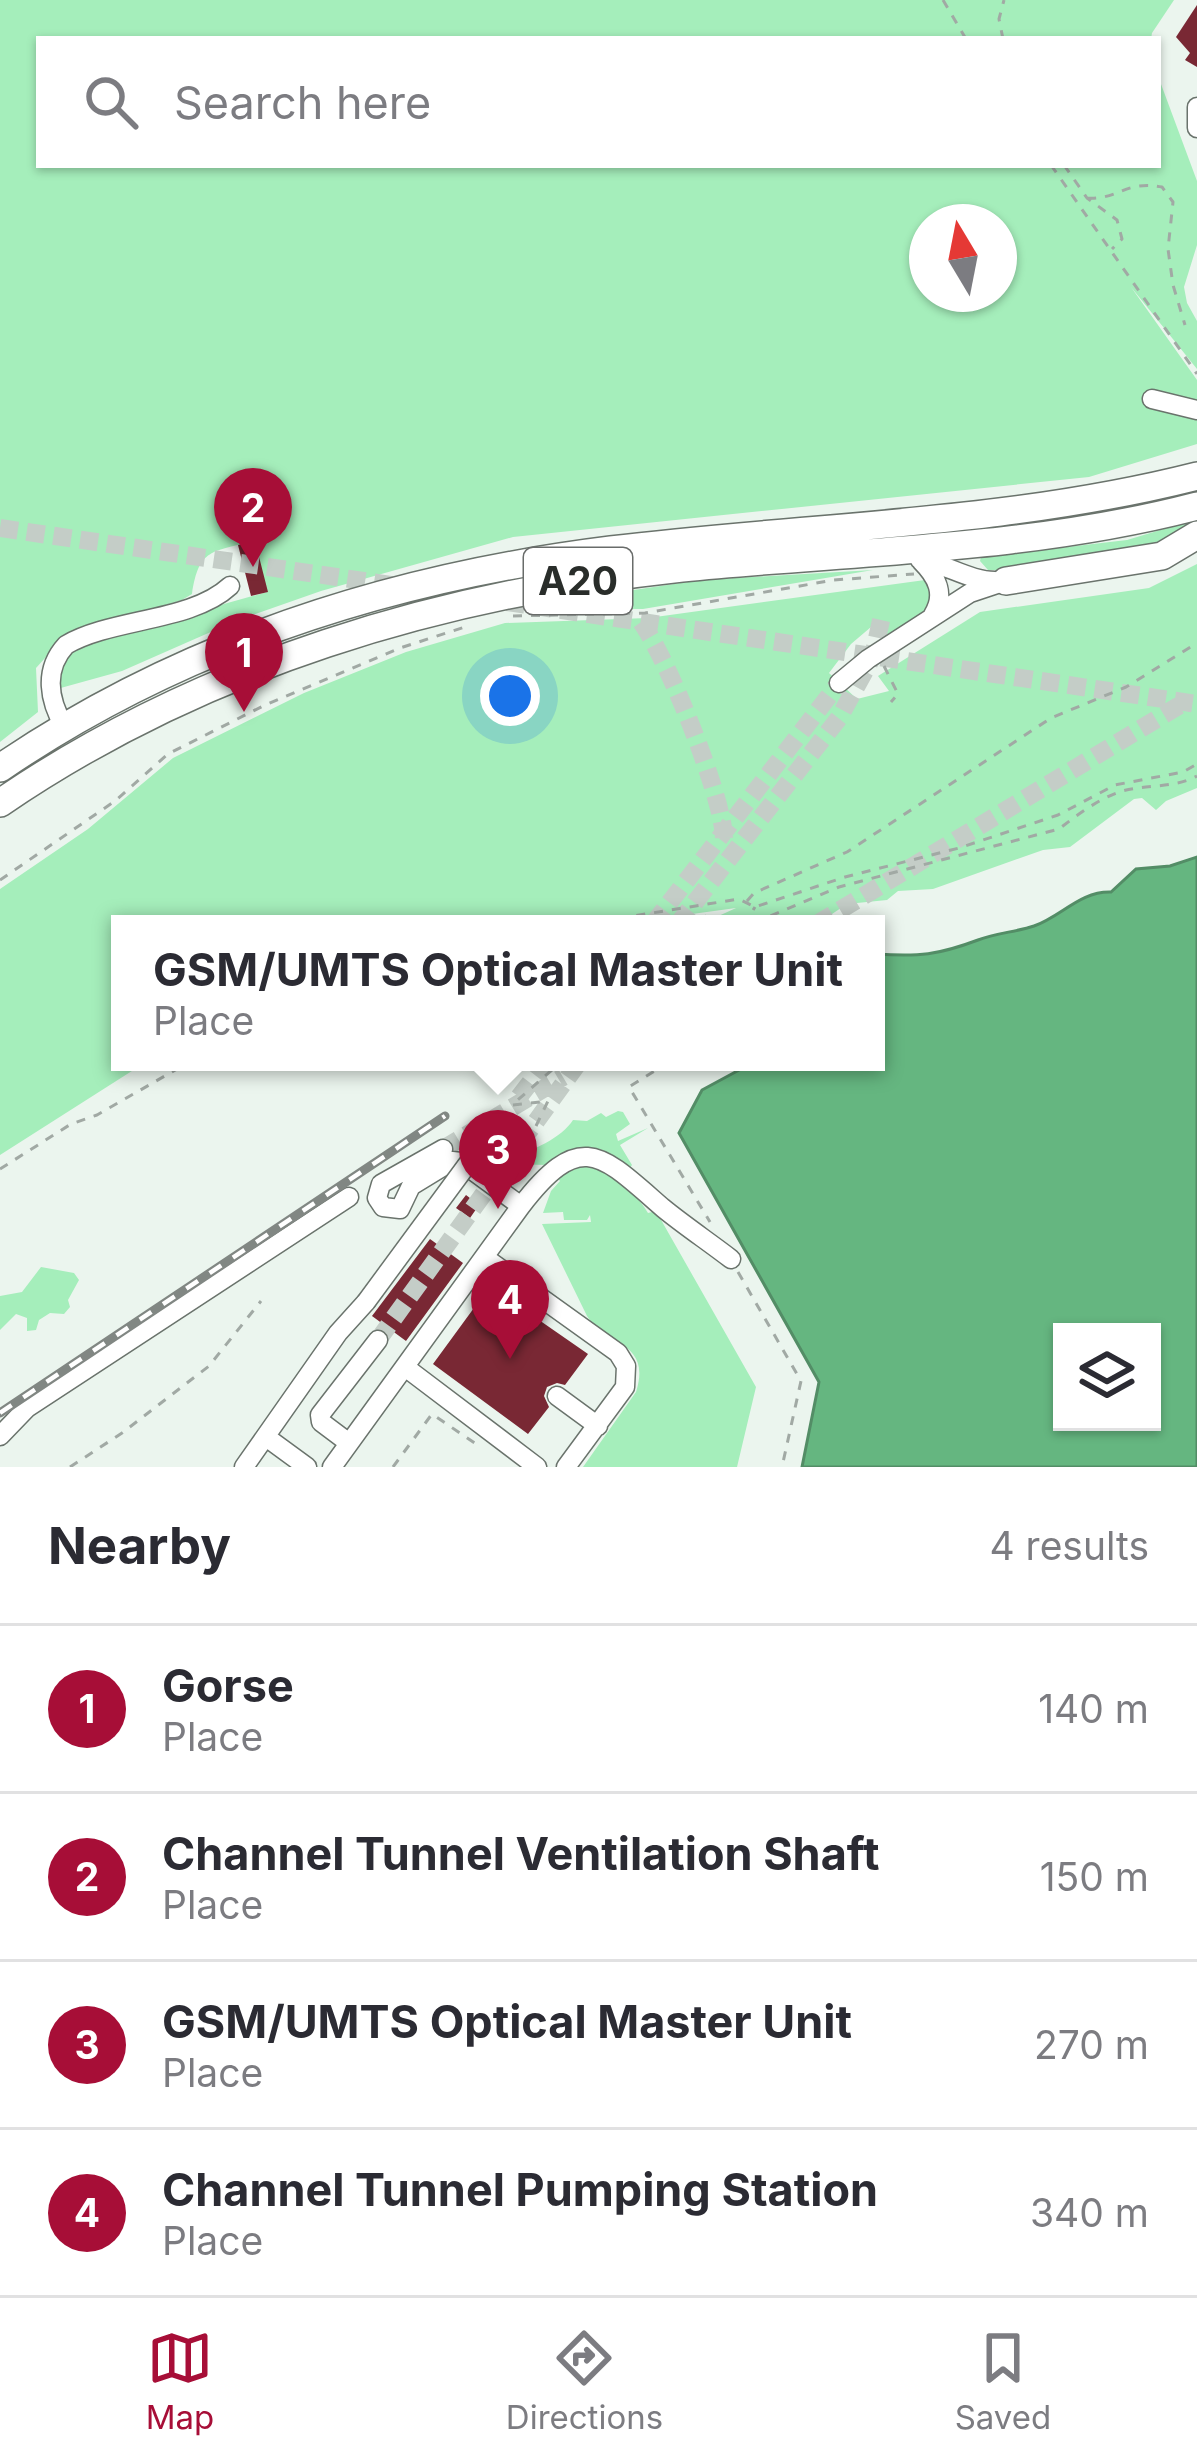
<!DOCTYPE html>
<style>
:root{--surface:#fff;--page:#f7f7f7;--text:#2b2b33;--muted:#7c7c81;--line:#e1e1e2;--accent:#a70e37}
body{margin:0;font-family:Inter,sans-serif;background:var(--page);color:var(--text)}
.controls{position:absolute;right:36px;bottom:36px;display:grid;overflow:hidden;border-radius:0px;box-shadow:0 3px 9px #0004}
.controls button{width:108px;height:108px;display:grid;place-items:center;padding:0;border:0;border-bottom:3px solid var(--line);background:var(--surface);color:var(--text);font:60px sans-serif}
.compass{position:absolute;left:909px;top:204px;width:108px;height:108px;border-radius:50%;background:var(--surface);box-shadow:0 3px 9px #0004;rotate:350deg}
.you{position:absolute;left:510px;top:696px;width:42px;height:42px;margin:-30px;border:9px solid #fff;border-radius:50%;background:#1a73e8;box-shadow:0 0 0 18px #1a73e833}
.badge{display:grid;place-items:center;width:78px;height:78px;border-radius:50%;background:var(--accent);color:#fff;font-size:39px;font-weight:700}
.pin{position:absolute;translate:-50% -99px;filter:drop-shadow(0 3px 6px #0008)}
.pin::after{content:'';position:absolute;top:63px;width:42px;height:36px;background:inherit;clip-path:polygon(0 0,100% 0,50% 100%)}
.popup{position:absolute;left:111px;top:915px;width:774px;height:156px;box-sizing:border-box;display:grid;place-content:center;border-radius:0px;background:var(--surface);filter:drop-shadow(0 3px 9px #0005);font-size:39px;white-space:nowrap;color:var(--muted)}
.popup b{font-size:45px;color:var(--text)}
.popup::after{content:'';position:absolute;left:50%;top:100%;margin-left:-24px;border:24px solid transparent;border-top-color:var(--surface)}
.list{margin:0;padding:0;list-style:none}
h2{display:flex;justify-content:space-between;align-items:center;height:156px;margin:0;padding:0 48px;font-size:51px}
h2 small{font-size:39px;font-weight:400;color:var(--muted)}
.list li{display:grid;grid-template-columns:78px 1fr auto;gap:36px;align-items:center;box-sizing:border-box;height:168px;padding:0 48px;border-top:3px solid var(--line)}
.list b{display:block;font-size:45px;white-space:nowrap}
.list p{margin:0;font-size:39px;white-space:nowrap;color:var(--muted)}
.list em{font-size:39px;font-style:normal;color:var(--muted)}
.icon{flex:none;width:66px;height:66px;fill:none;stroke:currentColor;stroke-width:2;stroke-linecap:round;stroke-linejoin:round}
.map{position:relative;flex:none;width:1197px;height:1467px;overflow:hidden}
.search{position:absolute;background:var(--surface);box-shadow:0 3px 9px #0004;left:36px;right:36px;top:36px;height:132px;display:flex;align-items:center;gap:30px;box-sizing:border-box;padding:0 42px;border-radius:0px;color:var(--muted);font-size:45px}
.sheet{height:828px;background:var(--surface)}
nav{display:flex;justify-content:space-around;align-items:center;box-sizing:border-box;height:168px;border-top:3px solid var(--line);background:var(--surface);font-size:33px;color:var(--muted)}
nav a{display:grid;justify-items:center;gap:6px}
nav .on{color:var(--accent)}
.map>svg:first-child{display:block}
.green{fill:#a5eebb;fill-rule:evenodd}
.water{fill:#65b680;stroke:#538d66;stroke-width:3;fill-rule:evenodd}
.building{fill:#792834}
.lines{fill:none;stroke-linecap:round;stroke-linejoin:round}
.minor-tunnel{stroke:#c4cdc7;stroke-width:18;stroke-dasharray:18 9;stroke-linecap:butt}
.minor-casing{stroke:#6a736c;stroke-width:21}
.highway-casing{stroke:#6a736c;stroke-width:30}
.path{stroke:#a1a9a4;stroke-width:3;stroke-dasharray:9 9;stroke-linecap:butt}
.minor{stroke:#fff;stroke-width:18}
.highway{stroke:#fff;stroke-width:27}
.rail-casing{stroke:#818783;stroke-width:9}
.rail{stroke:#fff;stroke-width:4.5;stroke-dasharray:14;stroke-linecap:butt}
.minor-bridge-casing{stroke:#6a736c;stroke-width:21;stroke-linecap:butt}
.minor-bridge{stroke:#fff;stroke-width:18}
.labels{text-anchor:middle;stroke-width:12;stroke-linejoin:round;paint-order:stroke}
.shield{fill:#fff;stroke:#696c6a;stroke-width:3}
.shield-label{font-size:39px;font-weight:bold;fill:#292d2a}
</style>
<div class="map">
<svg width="1197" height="1467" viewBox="0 0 1197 1467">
<rect width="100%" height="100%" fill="#ebf5ee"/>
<path class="green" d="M0,0H1174L1152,33L1151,39H39V165H1158V76L1197,181V245L1184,287L1187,303L1197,321V369L1131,287L1197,380V444L1089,477L513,537L321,591L238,620L122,671L57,689L66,653L85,643L267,592L254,541C212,552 199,548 192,594L182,600L65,636L36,668L38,712L0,742ZM927,222H999V294H927Z
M1197,519V529L1161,547L1020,570H988L980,561L981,557L1127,540Z
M1197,564V788L1166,801L1156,810L1142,798L1134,799L1070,847L1043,850L933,889L898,891L887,900L847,904L817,924H701L736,908L619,924H120V1062H146L0,1155V889L88,829L173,758L304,693L406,652L505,623L648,618L925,580L931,584L932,605L885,640L871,627L851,644L829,673L857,699L889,691L878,676L980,612L1149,588Z
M873,570L643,609L512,608L701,580Z
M618,1111L623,1112L630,1124L616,1134L618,1141L648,1128L620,1145L632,1165L629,1169L578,1150L545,1165L482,1163L490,1154C513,1162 559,1142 573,1120L587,1121L601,1113L606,1117Z
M578,1164C608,1165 633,1188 648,1213L656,1211L756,1387L737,1467H583L636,1392C652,1341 607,1347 587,1316L542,1224L591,1222L590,1215L587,1220H564L563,1212L543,1213L551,1191L560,1181L554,1174Z
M41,1267L74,1273L79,1280L68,1300L70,1307L64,1314L50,1313L39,1320L36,1330L27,1331V1318L16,1314L0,1330V1296L22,1292Z"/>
<path class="water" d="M1197,857V1467H802L819,1382L679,1133L702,1090L754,1062H876V954C919,957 938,955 978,940C996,933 1016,932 1034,926C1062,916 1080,891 1111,892L1136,869L1170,866ZM1062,1332H1152V1422H1062Z"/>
<path class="building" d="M1197,5V67L1185,60L1190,53L1176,37Z
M255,541L268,592L251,596L238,545Z
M466,1195L479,1205L470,1218L456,1208Z
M430,1239L463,1263L406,1341L372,1316Z
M490,1286L588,1354L565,1385L557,1383L547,1387L544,1396L549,1407L528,1434L433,1364Z"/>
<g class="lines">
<path class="minor-tunnel" d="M0,528L474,597
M507,602L1197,704
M641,622C667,657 723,796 724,838
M653,924L839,683
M678,924L839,718L873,656L882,616
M817,924L1185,702
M519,1097L546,1062
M443,1149L563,1077
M378,1340L579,1062"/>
<g class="minor-casing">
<path id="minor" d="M1197,107V128
M1152,399L1197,410
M920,560C947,564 969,581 995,581
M921,561C937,577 946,594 933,615
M839,683L868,659L970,593L1006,581
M65,728C49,701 43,670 66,645C112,618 191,622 230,586
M443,1149L381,1184L377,1198L383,1207L400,1209L411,1186L452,1161L461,1162L521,1206C581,1128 601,1154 663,1208C685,1226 709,1242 731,1259
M484,1257L618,1353L626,1366L625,1387L566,1467
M405,1367L537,1467
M557,1396L598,1426
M0,1436L27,1408L349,1197
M266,1437L307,1467
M349,1443L321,1422L320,1415L378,1340
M244,1467L338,1333L366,1302
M332,1467L521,1206"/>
</g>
<g class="highway-casing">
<path id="highway" d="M1006,581L1162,556L1197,535
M0,768C182,644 394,577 611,550C807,526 1004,525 1197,476
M0,803C202,665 440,594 682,568C853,551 1029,550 1197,506"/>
</g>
<path class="path" d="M943,0L966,39
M1003,39L999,19L1004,0
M1051,165L1197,374
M1064,165L1087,198L1117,220L1122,239L1112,249
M1087,198C1119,200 1125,180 1162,187L1173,202L1168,249L1173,285L1185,325
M513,616L645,613L834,580L914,574
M884,666L898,694L891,702
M0,880L115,801L168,754L265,705L400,648L468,626
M747,901L754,893L847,852L1051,718L1126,687L1197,643
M754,923L839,887L1059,829C1077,815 1097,800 1119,792C1144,784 1173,789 1197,776
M583,924L739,899L755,907L845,877L959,848L1058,815L1115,785L1183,772L1197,764
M662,924L708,916L754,923L750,915L755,907
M669,1062L629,1087L710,1222
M536,1126L548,1101L512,1105L561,1062
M0,1169L71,1124L97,1115L189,1062
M738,1272L801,1381L782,1467
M70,1467L122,1433L209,1366L261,1301
M393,1467L432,1414L476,1444"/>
<use href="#minor" class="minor"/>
<use href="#highway" class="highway"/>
<g class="rail-casing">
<path id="rail" d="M0,1413L445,1116"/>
</g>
<use href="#rail" class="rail"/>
<g class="minor-bridge-casing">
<path id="minor-bridge" d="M366,1302L489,1135"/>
</g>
<use href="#minor-bridge" class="minor-bridge"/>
</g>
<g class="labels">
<rect class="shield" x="524" y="548" width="108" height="66" rx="9"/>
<g class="shield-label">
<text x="578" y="595">A20</text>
</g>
</g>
</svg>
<div class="controls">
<button><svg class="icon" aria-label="layers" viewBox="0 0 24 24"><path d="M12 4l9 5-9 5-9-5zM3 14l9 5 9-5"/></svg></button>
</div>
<svg class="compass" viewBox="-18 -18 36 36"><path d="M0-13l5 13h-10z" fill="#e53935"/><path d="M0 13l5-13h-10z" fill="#7c7c81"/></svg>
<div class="you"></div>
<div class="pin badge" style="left:244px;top:712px">1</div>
<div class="pin badge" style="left:253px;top:567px">2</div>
<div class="pin badge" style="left:498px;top:1209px">3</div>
<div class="popup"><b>GSM/UMTS Optical Master Unit</b>Place</div>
<div class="pin badge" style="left:510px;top:1359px">4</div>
<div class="search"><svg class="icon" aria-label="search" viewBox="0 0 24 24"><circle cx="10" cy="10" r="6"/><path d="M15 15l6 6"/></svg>Search here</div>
</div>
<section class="sheet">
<h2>Nearby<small>4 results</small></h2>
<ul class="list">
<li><span class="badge">1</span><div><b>Gorse</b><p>Place</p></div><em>140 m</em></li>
<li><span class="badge">2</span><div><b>Channel Tunnel Ventilation Shaft</b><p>Place</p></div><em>150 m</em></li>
<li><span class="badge">3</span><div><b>GSM/UMTS Optical Master Unit</b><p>Place</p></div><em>270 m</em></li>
<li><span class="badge">4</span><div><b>Channel Tunnel Pumping Station</b><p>Place</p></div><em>340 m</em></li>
</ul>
</section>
<nav>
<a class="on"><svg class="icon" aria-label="map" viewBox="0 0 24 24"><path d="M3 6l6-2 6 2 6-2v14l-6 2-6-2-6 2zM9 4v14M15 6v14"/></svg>Map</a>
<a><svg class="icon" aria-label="directions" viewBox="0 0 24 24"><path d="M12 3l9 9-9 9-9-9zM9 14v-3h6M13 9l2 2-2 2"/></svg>Directions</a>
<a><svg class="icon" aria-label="saved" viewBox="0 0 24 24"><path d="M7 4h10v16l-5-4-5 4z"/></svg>Saved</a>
</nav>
